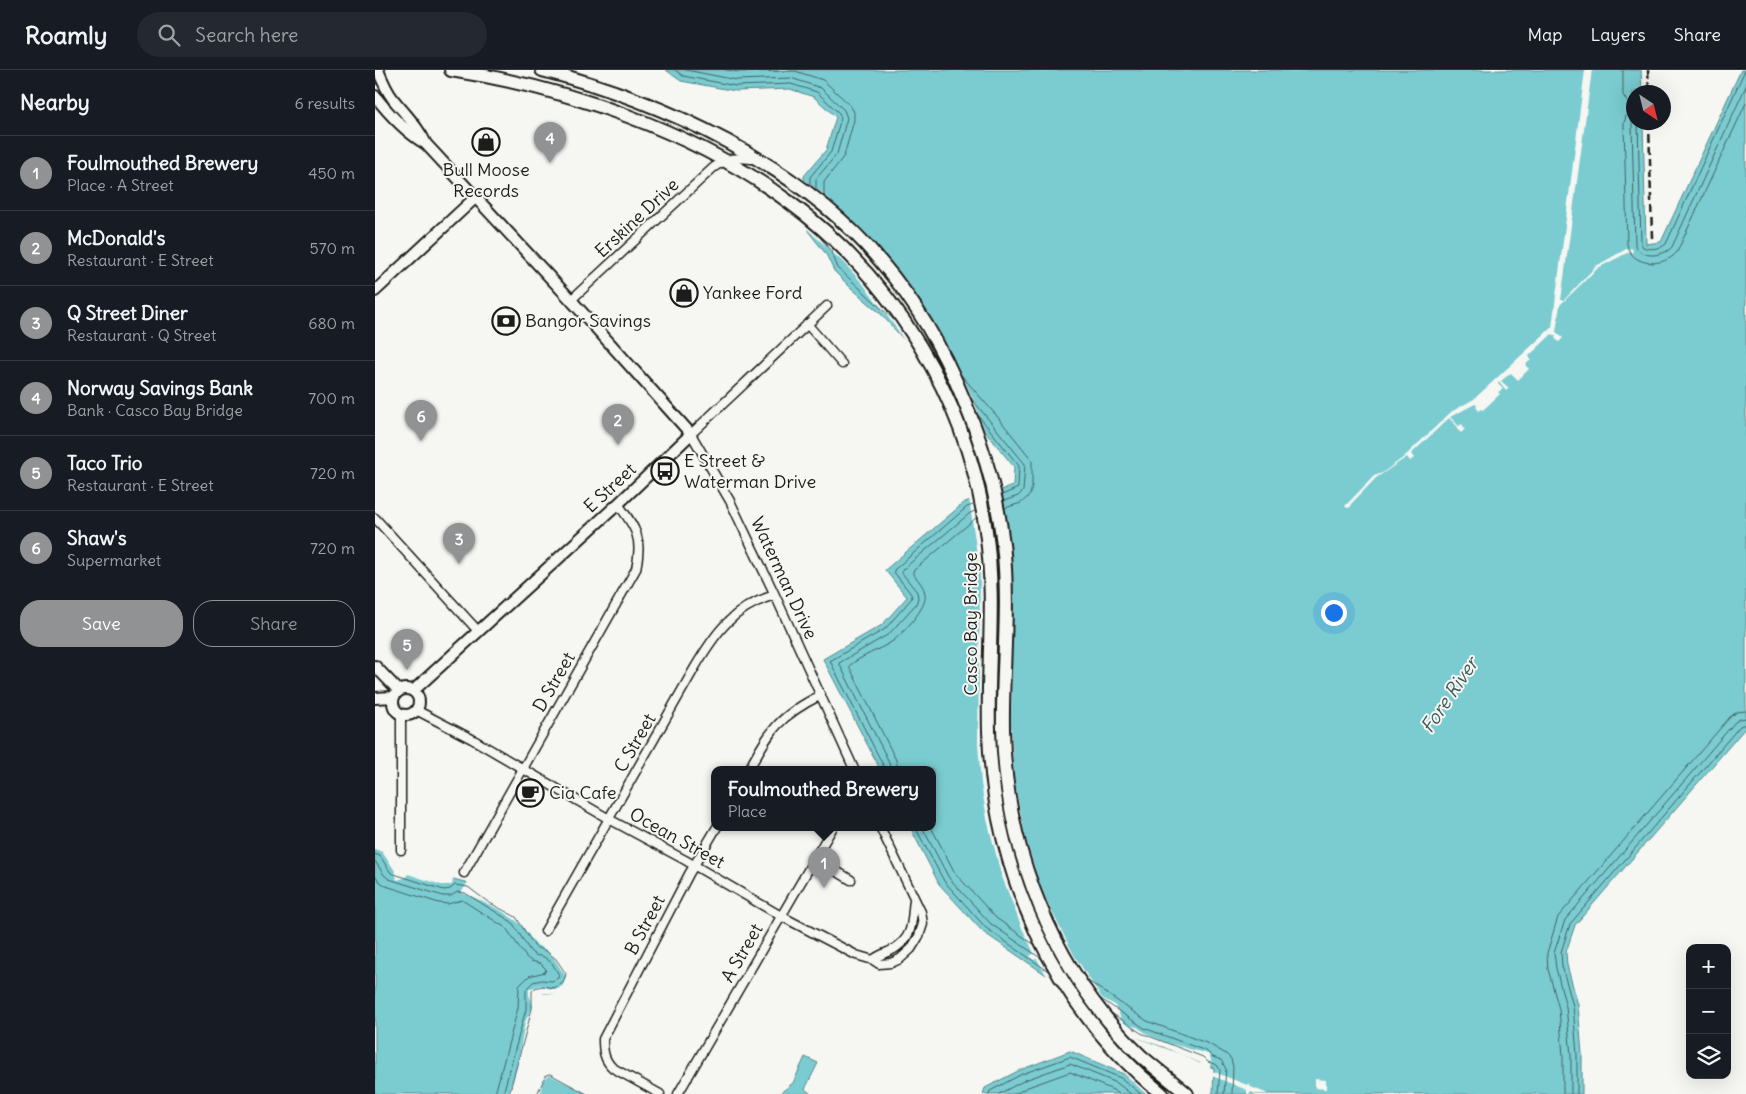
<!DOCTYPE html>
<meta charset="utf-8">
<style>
:root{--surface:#171b24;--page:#242831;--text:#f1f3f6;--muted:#9ea1a6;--line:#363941;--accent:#919294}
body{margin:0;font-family:Delius,sans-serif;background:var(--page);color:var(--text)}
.controls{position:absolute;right:15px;bottom:15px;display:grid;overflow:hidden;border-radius:10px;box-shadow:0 5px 20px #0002}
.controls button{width:45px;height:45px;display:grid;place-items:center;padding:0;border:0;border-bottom:1px solid var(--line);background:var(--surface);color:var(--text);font:25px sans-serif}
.compass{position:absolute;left:1251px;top:15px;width:45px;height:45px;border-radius:50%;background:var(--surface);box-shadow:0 5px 20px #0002;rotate:145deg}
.you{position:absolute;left:958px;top:542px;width:18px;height:18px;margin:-12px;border:4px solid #fff;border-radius:50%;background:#1a73e8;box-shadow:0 0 0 8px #1a73e833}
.badge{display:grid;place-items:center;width:32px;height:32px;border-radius:50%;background:var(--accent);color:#fff;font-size:16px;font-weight:700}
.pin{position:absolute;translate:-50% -41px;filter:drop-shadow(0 1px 2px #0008)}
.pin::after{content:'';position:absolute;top:26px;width:18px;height:15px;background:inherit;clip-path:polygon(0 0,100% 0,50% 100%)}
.popup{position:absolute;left:336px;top:696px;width:225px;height:65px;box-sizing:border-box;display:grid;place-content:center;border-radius:10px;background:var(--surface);filter:drop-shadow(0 1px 4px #0005);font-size:16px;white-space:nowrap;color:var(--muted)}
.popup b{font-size:19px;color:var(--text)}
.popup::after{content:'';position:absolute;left:50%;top:100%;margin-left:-10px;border:10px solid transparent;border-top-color:var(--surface)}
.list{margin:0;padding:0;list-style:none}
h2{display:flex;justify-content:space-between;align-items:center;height:65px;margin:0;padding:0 20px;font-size:21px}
h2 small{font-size:16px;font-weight:400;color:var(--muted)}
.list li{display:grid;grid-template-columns:32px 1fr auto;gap:15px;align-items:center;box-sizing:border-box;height:75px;padding:0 20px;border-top:1px solid var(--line)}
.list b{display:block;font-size:19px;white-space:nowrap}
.list p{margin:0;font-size:16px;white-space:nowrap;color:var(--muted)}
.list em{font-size:16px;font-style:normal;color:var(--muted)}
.actions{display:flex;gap:10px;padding:15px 20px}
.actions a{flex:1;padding:11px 0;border:1px solid var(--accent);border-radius:20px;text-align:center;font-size:18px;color:var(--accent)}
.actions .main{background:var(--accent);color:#fff}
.icon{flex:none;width:28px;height:28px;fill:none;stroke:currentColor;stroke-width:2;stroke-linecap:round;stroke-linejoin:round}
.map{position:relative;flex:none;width:1371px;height:1024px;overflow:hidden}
header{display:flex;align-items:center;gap:30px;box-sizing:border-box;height:70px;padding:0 25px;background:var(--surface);border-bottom:1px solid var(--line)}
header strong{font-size:24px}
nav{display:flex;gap:28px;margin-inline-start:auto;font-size:18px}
.search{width:350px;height:45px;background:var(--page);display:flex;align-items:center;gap:12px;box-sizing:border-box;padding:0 18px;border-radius:28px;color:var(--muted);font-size:19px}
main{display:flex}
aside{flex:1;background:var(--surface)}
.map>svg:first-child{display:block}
.water{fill:#7accd1;stroke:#548689}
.pier{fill:#f6f6f2}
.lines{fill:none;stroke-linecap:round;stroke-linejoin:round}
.shore{stroke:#426264;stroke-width:1}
.minor-casing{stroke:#1c1c1c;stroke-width:11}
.tertiary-casing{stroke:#1c1c1c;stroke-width:14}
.primary-casing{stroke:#1c1c1c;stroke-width:16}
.minor{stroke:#f6f6f2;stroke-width:8}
.tertiary{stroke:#f6f6f2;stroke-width:10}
.primary{stroke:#f6f6f2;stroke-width:12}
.rail{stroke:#1c1c1c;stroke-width:2.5;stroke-dasharray:8 4;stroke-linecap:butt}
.labels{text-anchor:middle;stroke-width:4;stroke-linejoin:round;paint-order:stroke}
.poi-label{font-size:18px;fill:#1c1c1c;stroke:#f6f6f2;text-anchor:start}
.street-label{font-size:18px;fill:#1c1c1c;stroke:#f6f6f2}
.water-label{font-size:19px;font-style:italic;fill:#3d5a5b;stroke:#f6f6f2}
</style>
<header>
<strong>Roamly</strong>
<div class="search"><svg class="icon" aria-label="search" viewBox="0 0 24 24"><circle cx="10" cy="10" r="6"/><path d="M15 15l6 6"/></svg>Search here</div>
<nav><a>Map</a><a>Layers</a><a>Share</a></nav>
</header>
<main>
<aside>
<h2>Nearby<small>6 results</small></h2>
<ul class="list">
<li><span class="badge">1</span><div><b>Foulmouthed Brewery</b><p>Place · A Street</p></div><em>450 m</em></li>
<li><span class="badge">2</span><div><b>McDonald's</b><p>Restaurant · E Street</p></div><em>570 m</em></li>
<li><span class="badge">3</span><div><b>Q Street Diner</b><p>Restaurant · Q Street</p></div><em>680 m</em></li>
<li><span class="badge">4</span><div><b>Norway Savings Bank</b><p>Bank · Casco Bay Bridge</p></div><em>700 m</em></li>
<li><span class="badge">5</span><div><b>Taco Trio</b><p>Restaurant · E Street</p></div><em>720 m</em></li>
<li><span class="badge">6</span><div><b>Shaw's</b><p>Supermarket</p></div><em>720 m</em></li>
</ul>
<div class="actions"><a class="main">Save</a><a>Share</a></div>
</aside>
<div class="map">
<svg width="1371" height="1024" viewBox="0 0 1371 1024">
<rect width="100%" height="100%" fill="#f6f6f2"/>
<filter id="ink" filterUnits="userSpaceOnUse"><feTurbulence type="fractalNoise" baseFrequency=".02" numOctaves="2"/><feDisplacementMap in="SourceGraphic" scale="10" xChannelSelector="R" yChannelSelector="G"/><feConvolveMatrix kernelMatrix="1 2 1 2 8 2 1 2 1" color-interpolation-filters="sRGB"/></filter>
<g filter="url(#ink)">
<path class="water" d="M291,0H1266L1267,22H1258V52L1268,53L1271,174L1286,172L1366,0H1371V657L1200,855L1191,882L1192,895L1203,935L1207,984V1024H836L838,1023L839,998L827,994L807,984L764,968L608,862L564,814L535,757H558V699H505L448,589L507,555L532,527L510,500L590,432L638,416L639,397L607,357L506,244L475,217L459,201L451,184L433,161L429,106L451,80L461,47L439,27L415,19L361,21L306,11Z
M0,778L8,782L18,798L73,815L78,809L94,813L145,844L164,874L174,876L196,902L191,917L179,923H161L139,1024H0Z
M695,981L749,1004L774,1024H608L610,1018L645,1000Z
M430,987L443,993L430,1019L436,1024H404L418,1013Z
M168,1000L223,1024H157Z"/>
<path class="pier" d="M1210,0H1217L1186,230H1189L1221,196L1253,178L1258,179L1257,183H1252L1223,198L1185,235L1181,262L1188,268L1184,272L1180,268L1181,266L1177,264L1154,286L1156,290L1150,295L1154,299L1143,310L1136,303L1126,311L1134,318L1131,321L1124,312L1123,314L1128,319L1123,322L1125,324L1108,340L1106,339L1104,341L1101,337L1102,335L1100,334L1075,347L1084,356L1087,354L1090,359L1086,363L1082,359L1083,357L1074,348L1036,384L1039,388L1035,391L1032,387L1001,408L976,434V437L972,438L970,436L999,406L1007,403L1029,387L1076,342L1099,329L1177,257Z
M427,108L447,123L485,157L502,175L530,209L561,255L582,295L600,333L612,368L535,280L519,255L488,214L470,194L430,157Z
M626,417L634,461L638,512L636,655L639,709L650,766L663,809L673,834L699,885L727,928L740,935L747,951L752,955L762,957L774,965L793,973L833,984L836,989L835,998L827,995L826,996L825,993L789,977L760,967L762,969L674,910L662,889L658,890L655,886L659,883L647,858L626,804L612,749L606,713L603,673L605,506L594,428Z
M0,776L10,781L20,796L70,813L76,808L78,809L77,815H66L33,804L30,808L22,810L20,801L7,782L0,779Z
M94,810L147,842L165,872L175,874L183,881L198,902L197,908L193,916L188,920L182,924L170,923L164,925L165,940L157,959L141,1024H133L142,997L150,952L158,936L154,925V919L165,915L177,919H183L188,915L191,907L178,887L171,880L160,874L148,857L140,850L125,840L98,827L86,823Z
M177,997L224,1022L225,1024H213L174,1005L168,1011L165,1024H154L159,1011L167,998Z
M744,999L750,1002L776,1024H771Z
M837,1001L872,1015L874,1013L876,1017L893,1024H880L876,1022L875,1024H872V1020L837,1006Z
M940,1009L951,1010V1019L940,1018Z"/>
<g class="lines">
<path class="shore" d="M300,0L308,6L361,16L416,14L442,22L464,43L466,48L456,82L435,107V115
M311,0L362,10L416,8L446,18L469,40L472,48L462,84L441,109V120
M351,0L363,2L420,1L448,10L475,35L479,42V50L469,86L449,112V127
M1248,0V25L1256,38L1251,46L1249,53L1252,174C1256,197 1289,198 1302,182L1371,33
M1258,47L1257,54L1260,175C1265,189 1288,187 1297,177L1371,16
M1263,52L1266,173L1268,177C1274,180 1286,179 1291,174L1370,0
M443,165L456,181L463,198L519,250
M587,306L621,345L657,390V416L655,425L646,433L630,438
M596,328L650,394L648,421L643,426L629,431
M603,345L644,396L643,418L627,425
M509,699L508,695L455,591L510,559L537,528L536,524L519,502V500L592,437L598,435
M515,699L514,692L464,593L514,564L541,534L543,528L542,522L527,503V500L595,443L600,441
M523,699L521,690L474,596C486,586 504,580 518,571C528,563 553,537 550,524C549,516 543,510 538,504V501L601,448
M540,757L569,811L611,858L673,901
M547,757L574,808L616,854L667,889
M556,757L580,803L621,848L660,875
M0,784L5,786L16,803L69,820L75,819L80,815L93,817L113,832L141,847L160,877L171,881L181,889L191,904L188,913L179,918L167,916L160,918L157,921V939L134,1024
M0,791L9,805L14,809L68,826H76L82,822L90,823L137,852L155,881L160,885L169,887L177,893L184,905L183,908L177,911L167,910L158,912L151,919V939L128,1024
M0,805L4,811L11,816L64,833L73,834L87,830L131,858L151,887L156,891L165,893L171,899L170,902L154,906L144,916L143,938L120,1024
M713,911L772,951L834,974L851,984L856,989L858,997L857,1024
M726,929L769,958L831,981L838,987L846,990L851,999L849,1024
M738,944L766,963L828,987L833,992L842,995L845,1000L843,1024
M162,1024L171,1005L175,1004L212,1024
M614,1024L615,1021L647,1004L695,987L746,1008L766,1024
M624,1024L650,1010L695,994L742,1013L756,1024
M640,1024L653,1017L695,1002L738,1020L744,1024
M1188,1024V986L1184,939L1173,899L1172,883L1183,847L1355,647L1362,642L1371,641
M1196,1024V985L1191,937L1181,898L1179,883L1190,850L1360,652L1365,649L1371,648
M1202,1024V985L1198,936L1187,896L1186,882L1195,854L1365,656L1371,654"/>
<g class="minor-casing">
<path id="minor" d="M196,230L338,98C351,88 360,87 376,89
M452,236L316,364L355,431L400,525L479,699
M432,254L467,294
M0,448L104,562
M41,640L97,669L234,749L310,790L406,846L481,885L498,890L504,894L516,893L525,889L536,879L544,866L548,854L546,842L505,757
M26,644V780
M374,699C396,659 404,646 446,625
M440,788L476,810
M89,803L261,499C268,468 261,458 243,434
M170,861L319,599C340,563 358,537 400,525
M498,890C505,884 512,883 519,879C540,866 536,850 539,830
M285,1024L238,998C229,990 228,981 228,969L314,804L342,757
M303,1024L458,757"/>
</g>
<g class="tertiary-casing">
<path id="tertiary" d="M3,0C7,10 11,20 18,29C29,43 43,56 51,74
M0,26C14,44 30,62 51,74L196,230L316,364L243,434L38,621
M0,221L101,127
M0,596L24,621
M18 632a13 13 0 1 1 26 0a13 13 0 1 1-26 0Z
M0,628L18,627"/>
</g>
<g class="primary-casing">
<path id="primary" d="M76,0C193,18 319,61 414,132C520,210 593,331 611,461C621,528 612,595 614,661C618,800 678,936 787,1024
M167,0C288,31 426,95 507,193C542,234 568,279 588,328C609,377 622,422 628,474C635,536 627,598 628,659C630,779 679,903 766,986C781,999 797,1011 812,1024"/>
</g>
<use href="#minor" class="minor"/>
<use href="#tertiary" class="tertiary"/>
<use href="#primary" class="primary"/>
<path class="rail" d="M1273,0L1274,22
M1274,52L1277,168"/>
</g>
</g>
<defs>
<g id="shop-ring" transform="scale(1.4375)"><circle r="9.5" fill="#f6f6f2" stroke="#1c1c1c" stroke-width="1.5"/><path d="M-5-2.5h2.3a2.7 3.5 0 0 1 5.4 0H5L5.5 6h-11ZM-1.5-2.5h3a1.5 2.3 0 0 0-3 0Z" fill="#1c1c1c"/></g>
<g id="bank-ring" transform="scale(1.4375)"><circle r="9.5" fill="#f6f6f2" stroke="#1c1c1c" stroke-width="1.5"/><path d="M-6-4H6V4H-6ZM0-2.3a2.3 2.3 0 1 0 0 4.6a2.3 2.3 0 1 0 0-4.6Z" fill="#1c1c1c"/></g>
<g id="bus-ring" transform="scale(1.4375)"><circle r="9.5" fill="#f6f6f2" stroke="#1c1c1c" stroke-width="1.5"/><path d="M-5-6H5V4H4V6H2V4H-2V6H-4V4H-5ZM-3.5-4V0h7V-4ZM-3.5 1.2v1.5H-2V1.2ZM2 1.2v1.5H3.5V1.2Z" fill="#1c1c1c"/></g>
<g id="cafe-ring" transform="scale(1.4375)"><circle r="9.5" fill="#f6f6f2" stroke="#1c1c1c" stroke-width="1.5"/><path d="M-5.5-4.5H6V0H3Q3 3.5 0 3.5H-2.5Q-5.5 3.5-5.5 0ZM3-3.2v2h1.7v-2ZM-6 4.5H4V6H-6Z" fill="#1c1c1c"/></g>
</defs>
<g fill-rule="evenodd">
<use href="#shop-ring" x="111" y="72"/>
<use href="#shop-ring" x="309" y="223"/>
<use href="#bank-ring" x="131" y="251"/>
<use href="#bus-ring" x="290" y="401"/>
<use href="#cafe-ring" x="155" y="723"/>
</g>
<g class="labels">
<g class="poi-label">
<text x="111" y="106" text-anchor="middle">Bull Moose<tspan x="111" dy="21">Records</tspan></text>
<text x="328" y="229">Yankee Ford</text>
<text x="150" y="257">Bangor Savings</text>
<text x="309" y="397">E Street &amp;<tspan x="309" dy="21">Waterman Drive</tspan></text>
<text x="174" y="729">Cia Cafe</text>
</g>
<g class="street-label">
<text transform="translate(262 148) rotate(-43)" y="6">Erskine Drive</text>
<text transform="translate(235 418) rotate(-43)" y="6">E Street</text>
<text transform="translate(409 508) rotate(65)" y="6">Waterman Drive</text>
<text transform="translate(596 554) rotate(-90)" y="6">Casco Bay Bridge</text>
<text transform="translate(179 612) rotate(-60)" y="6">D Street</text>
<text transform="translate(260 673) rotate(-60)" y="6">C Street</text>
<text transform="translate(302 768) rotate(29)" y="6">Ocean Street</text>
<text transform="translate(270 855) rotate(-62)" y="6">B Street</text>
<text transform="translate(367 883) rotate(-60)" y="6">A Street</text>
</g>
<g class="water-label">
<text transform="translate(1074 625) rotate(-56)" y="7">Fore River</text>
</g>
</g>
</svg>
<div class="controls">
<button>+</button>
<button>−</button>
<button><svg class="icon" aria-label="layers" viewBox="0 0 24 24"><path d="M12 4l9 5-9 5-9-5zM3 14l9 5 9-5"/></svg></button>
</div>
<svg class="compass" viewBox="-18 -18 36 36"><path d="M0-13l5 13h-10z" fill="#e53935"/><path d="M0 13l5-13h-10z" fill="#9ea1a6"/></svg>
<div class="you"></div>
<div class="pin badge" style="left:449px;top:818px">1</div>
<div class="popup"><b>Foulmouthed Brewery</b>Place</div>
<div class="pin badge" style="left:243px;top:375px">2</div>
<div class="pin badge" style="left:84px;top:494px">3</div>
<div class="pin badge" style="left:175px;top:93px">4</div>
<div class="pin badge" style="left:32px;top:600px">5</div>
<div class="pin badge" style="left:46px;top:371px">6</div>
</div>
</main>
